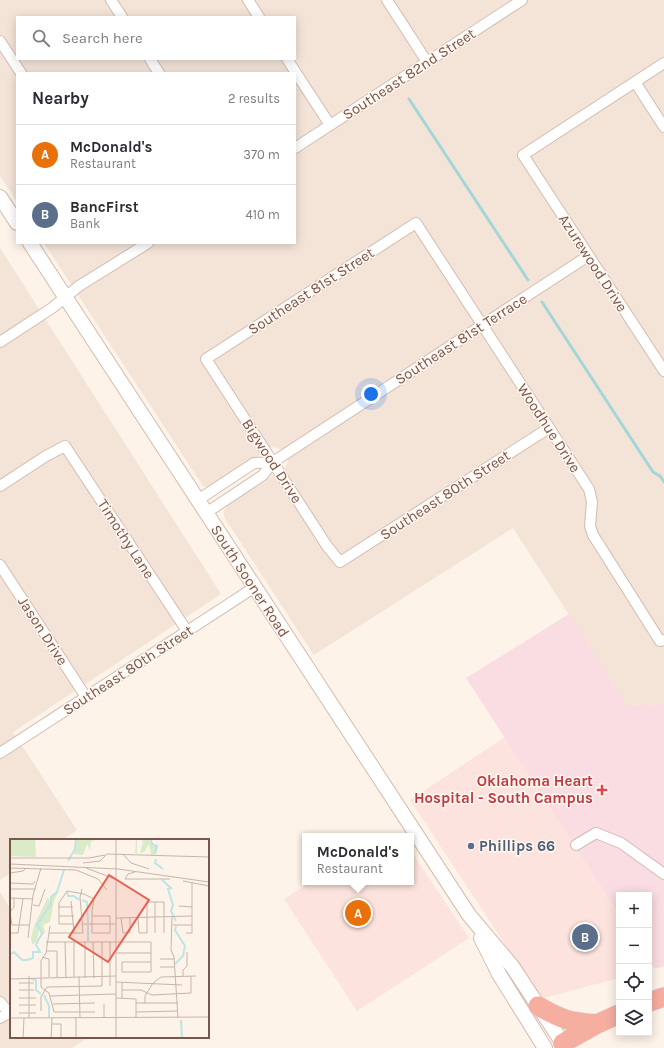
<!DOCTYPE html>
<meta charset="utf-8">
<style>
:root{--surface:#fff;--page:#f7f7f7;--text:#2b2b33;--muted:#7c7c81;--line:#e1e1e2;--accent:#d93025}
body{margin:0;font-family:Karla,sans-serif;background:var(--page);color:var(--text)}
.controls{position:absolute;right:12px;bottom:12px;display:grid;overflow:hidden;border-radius:0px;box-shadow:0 2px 10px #0003}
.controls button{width:36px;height:36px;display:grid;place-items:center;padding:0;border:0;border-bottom:1px solid var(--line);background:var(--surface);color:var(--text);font:20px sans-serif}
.you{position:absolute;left:371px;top:394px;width:14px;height:14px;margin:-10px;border:3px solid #fff;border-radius:50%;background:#1a73e8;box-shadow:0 0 0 6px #1a73e833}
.badge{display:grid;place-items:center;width:26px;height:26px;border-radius:50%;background:var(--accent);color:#fff;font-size:13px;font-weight:700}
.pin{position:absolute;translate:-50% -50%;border:2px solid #fff;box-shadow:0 1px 4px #0006}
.popup{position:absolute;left:302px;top:833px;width:112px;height:52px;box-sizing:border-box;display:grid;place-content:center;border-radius:0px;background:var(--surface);filter:drop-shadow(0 1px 3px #0005);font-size:13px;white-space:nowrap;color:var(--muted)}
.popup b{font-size:15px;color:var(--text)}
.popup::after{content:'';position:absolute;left:50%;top:100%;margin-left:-8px;border:8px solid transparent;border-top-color:var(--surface)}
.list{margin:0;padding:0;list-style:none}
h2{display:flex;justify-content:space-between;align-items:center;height:52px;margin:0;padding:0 16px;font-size:17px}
h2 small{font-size:13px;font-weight:400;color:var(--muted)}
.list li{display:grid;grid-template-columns:26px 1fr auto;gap:12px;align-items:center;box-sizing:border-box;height:60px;padding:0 16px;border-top:1px solid var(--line)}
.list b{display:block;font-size:15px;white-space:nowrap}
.list p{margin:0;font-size:13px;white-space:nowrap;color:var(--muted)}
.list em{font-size:13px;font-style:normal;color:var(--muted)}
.icon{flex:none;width:22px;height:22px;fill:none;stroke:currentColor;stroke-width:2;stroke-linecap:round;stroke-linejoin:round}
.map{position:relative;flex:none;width:664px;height:1048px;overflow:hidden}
.search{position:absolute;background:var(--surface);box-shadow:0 2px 10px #0003;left:16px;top:16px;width:280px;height:44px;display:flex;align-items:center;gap:10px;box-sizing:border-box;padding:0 14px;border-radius:0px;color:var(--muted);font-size:15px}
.panel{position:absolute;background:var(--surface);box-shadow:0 2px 10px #0003;left:16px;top:72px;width:280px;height:172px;border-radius:0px}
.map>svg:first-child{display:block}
.residential{fill:#f4e4d8;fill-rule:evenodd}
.commercial{fill:#fde3dd}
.medical{fill:#fadce3}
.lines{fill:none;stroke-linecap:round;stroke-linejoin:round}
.stream{stroke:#a3d6d9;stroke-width:3}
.minor-casing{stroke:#d2bcb1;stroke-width:12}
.secondary-casing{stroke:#d5bbae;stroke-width:16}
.motorway-casing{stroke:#d9d0cd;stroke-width:20}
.minor{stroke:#fff;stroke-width:10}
.secondary{stroke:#fff;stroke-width:14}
.motorway{stroke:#f6aea1;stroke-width:19}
.health-dot{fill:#e0444e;stroke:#fff7f0;stroke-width:1.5}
.service-dot{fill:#5c6f8a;stroke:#fff7f0;stroke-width:1.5}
.labels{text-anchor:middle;stroke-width:3;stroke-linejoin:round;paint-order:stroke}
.street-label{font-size:15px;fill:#78574c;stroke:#fff7f0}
.health-label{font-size:15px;font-weight:bold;fill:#be3a42;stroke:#fff7f0;text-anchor:end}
.service-label{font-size:15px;font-weight:bold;fill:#4e5e75;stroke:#fff7f0;text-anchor:start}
.inset-river{fill:none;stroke:#bde5e7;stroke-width:2}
.inset-road{fill:none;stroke:#c8b5aa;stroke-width:1}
.view{fill:#e5614f;fill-opacity:0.15;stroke:#e5614f;stroke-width:2}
.inset-edge{fill:none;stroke:#78574c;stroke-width:2}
</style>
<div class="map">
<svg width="664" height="1048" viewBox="0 0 664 1048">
<rect width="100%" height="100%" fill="#fdf3e9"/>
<path class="residential" d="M0,0H664V704L628,706L513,528L314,655L224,517V511L227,506L285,468L288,461L280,449L272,447L212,486L208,488L203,486L44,243H295V73H17V202L0,176ZM17,17H295V59H17Z
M0,248L221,594L13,732L77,830L62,840H11V873L0,880Z
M0,892L11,910V1037H89L72,1048H0Z"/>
<path class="commercial" d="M505,737L619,914V978L541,999L410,800Z
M411,851L469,938L357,1011L284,899L311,882H411Z"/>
<path class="medical" d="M569,614L628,706L664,704V967L654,968L649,960V895H619V914L466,678Z"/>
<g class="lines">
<path class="stream" d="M409,99L528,280
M542,302L653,472L660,476L664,482"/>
<g class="minor-casing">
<path id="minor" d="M111,0L122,17
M248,0L259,17
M387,0L427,62
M0,41L21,73
M150,59L159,73
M287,59L330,125
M664,63L523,155L664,371
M635,82L664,127
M295,148L522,0
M0,342L52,308L79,286L148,243
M549,428L340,562L327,546L206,359L416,223L589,489L592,502L590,526L593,535L660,641L664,640
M0,486L46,456L65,446L187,631
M198,500L254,463L273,462
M206,513L263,475L273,462L588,256
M0,565L86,697
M0,753L255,587
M576,845L596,833L621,843L664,874
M0,1002L9,1013L0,1018"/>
</g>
<g class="secondary-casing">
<path id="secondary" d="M0,197L17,223
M30,243L469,915L512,966L566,1048
M481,938L499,974L545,1048"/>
</g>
<g class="motorway-casing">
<path id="motorway" d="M649,1002L664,997
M538,1006C562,1020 570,1022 597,1024
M563,1043L597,1024L619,1014"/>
</g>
<use href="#minor" class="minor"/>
<use href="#secondary" class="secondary"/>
<use href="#motorway" class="motorway"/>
</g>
<path class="health-dot" d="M600 784h4v4h4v4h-4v4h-4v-4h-4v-4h4z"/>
<circle class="service-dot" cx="471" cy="846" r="4"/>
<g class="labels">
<g class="street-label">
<text transform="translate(409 74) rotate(-33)" y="5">Southeast 82nd Street</text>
<text transform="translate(593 263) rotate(57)" y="5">Azurewood Drive</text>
<text transform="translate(311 291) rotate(-33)" y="5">Southeast 81st Street</text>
<text transform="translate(461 339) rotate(-33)" y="5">Southeast 81st Terrace</text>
<text transform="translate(549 428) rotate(57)" y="5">Woodhue Drive</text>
<text transform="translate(272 461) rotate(57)" y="5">Bigwood Drive</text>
<text transform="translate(445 495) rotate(-33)" y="5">Southeast 80th Street</text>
<text transform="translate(126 539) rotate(57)" y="5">Timothy Lane</text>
<text transform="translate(250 581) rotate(57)" y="5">South Sooner Road</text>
<text transform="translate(43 631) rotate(57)" y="5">Jason Drive</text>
<text transform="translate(128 670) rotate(-33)" y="5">Southeast 80th Street</text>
</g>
<g class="health-label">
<text x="593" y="786">Oklahoma Heart<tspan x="593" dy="17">Hospital - South Campus</tspan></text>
</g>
<g class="service-label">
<text x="479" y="851">Phillips 66</text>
</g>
</g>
<g transform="translate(10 839)">
<rect width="199" height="199" fill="#fdf3e9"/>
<path d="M0,0H25L26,18L0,17ZM88,0L81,2L80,11L77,5L73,16L64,15L67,1ZM126,0H140L141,6L147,7L144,16H141L139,5L134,13L130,14L133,3L131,1H127V15L125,14ZM49,51L44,62L40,83L33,86L35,93L31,99L33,94L27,87L42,65L41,58ZM38,58L41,64L27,85L29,92L26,104L22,105L21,99L24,87Z" fill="#d9ebc7"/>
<path class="inset-river" d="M141,0L142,5L147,7L145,15M146,20L145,24L153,30M58,22L65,10L66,0M152,41L161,49L158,50L163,66L161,72L166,82M57,53L58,57H64L69,61M72,61L77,63L78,84M78,86V102M1,115L4,113L12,121H17L23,119V113H30L26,106L32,94L27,86L41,65V58L47,53L54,31M165,125L173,117L175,107L165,91L166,87M21,140L26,141V151L31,155M34,156L39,167V178M171,181L172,199"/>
<path class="inset-road" d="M106,0V199M97,15L199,18M113,15L121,24L139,30M0,19H79L95,16M73,24L90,22L97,15M0,25L108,30L199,43M0,29L66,31L88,40L97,51M76,29L105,40M0,34L13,32L16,29M115,40H160M115,40L118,35L125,33M173,42L199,47M0,44L23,45L25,42M0,50H26M0,59L23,60M61,62L64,94M145,63V94M23,66L29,67L35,50M169,67L182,68M48,68H63M0,73L4,68V59M0,74L2,86H19M49,77H64M162,77L161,111L164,118L168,179M106,79L182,77M111,79L113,94H120V79M128,79L129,94H137V63H154V94M64,85H49V64L57,52L74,55L84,60L82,72V94H100V77H82M73,85H106M163,86H182M40,87L36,114L31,122V148L39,154L44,173H85M1,94H8L13,59M39,94H73L70,58L72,50M176,94H182V43M18,99L23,56L31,29M36,103H141V133H112V123H141M55,103L56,139M83,103L84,139M100,103V147M36,112H47V138M106,114H141M32,118L39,120V138M150,120H164M150,128H164M19,137V179M69,137L70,179M173,137V131L177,127V113M64,138V103M75,139V103M0,140L106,137M106,143L172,146M112,143V159M9,144H24M9,151H24M112,151H131L142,156L181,154V137M40,157L106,155M9,159H26M106,159L126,160V178M126,164H168M135,164V157L143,144L151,138L186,137M43,165L85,164M94,165V179M9,166H26M31,172V158L37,148L92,147V103M126,173L168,172M9,174H26M0,179L199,178M42,185H51V199M13,199L14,179M41,199L42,179M66,199V179"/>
<path class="view" d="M99,36L139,61L98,123L59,98Z"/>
<rect width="199" height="199" class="inset-edge"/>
</g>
</svg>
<div class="controls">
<button>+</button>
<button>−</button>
<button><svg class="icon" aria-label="locate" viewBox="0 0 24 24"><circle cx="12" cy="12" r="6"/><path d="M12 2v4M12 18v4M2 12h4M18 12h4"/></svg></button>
<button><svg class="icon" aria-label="layers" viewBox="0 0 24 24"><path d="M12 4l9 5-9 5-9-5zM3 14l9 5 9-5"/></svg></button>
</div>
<div class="you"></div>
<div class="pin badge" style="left:358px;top:913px;background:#e8710a">A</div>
<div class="popup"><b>McDonald's</b>Restaurant</div>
<div class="pin badge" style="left:585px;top:937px;background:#5c6f8a">B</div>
<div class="search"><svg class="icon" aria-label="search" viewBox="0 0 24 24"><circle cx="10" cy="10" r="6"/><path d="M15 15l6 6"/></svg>Search here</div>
<section class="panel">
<h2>Nearby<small>2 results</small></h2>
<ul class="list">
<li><span class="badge" style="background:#e8710a">A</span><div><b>McDonald's</b><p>Restaurant</p></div><em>370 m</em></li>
<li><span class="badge" style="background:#5c6f8a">B</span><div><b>BancFirst</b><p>Bank</p></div><em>410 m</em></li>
</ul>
</section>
</div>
